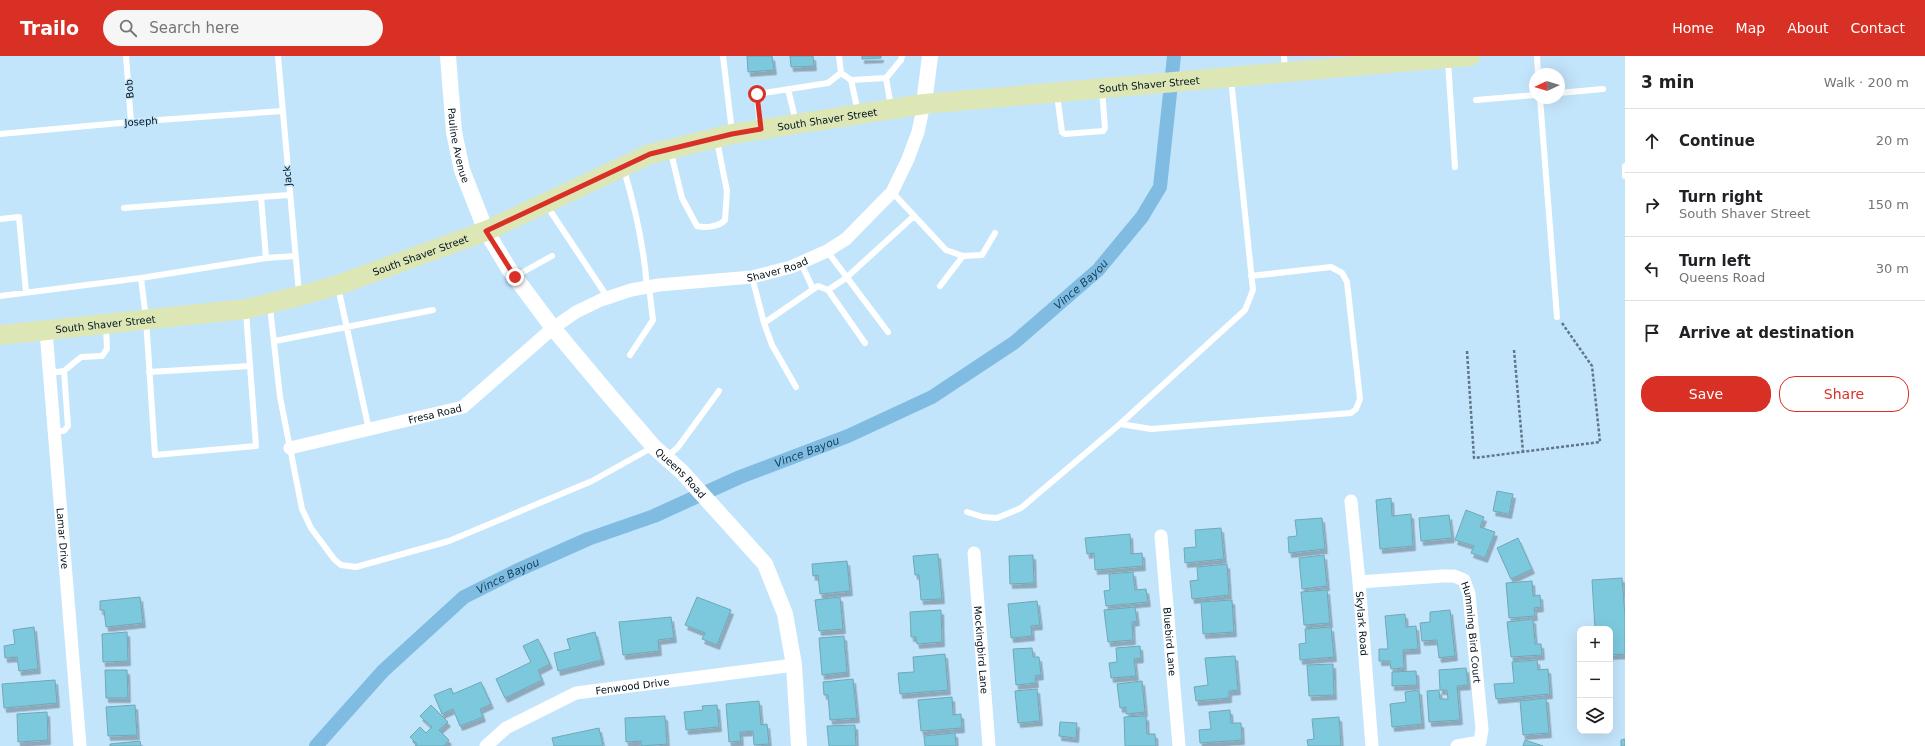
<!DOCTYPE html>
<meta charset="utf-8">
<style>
:root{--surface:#fff;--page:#f6f6f6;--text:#202124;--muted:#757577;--line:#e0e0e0;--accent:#d93025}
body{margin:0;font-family:"DejaVu Sans",sans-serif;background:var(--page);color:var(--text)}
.controls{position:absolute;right:12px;bottom:12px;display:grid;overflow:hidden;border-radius:8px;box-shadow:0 4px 16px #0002}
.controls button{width:36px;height:36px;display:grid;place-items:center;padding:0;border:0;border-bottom:1px solid var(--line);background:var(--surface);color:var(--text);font:20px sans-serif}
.compass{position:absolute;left:1529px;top:12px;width:36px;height:36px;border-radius:50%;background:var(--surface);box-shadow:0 4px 16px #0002;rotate:266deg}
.stop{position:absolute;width:12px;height:12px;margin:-9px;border:3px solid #d93025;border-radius:50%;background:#fff}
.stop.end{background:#d93025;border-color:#fff;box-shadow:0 1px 4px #0008}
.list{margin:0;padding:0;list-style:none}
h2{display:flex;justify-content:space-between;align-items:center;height:52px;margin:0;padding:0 16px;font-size:17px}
h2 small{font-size:13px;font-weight:400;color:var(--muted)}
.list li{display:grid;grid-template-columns:26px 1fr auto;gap:12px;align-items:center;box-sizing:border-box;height:64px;padding:0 16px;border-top:1px solid var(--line)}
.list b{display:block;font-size:15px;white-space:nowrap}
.list p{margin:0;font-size:13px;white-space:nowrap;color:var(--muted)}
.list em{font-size:13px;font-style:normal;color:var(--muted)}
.actions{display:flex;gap:8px;padding:12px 16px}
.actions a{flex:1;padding:9px 0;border:1px solid var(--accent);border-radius:16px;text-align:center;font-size:14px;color:var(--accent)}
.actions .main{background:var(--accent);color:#fff}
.icon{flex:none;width:22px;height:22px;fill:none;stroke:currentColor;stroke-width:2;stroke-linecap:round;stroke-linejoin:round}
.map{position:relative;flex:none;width:1625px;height:690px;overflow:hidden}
header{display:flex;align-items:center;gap:24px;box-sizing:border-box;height:56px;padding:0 20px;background:var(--accent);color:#fff}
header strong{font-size:19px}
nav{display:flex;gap:22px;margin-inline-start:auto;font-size:14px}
.search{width:280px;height:36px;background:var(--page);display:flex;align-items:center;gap:10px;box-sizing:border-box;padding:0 14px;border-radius:22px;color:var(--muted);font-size:15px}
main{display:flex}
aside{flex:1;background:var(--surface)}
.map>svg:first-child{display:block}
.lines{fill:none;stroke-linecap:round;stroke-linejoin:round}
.canal{stroke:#80bce2;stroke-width:14}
.building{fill:#7bc9de;stroke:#72a7b6;filter:url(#shadow)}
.path{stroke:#5e7686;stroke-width:2.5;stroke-dasharray:3 2;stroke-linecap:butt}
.service{stroke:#fff;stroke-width:6}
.minor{stroke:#fff;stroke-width:13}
.tertiary{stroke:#fff;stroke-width:16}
.primary{stroke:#dde7b6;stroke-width:20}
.route{stroke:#d93025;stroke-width:5}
.labels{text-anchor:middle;stroke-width:3;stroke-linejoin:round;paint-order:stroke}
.street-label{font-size:10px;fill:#03121c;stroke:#c3e5fc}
.water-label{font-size:11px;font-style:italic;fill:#15445f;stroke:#c3e5fc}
</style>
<header>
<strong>Trailo</strong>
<div class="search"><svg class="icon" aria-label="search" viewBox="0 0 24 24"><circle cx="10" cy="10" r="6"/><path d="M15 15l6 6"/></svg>Search here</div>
<nav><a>Home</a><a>Map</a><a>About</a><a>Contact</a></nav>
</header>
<main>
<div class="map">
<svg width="1625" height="690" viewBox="0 0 1625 690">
<defs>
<filter id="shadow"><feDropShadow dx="2.5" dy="4.5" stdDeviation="0" flood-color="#0004"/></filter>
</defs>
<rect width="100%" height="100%" fill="#c3e5fc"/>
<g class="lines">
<path class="canal" id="s1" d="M316,690L383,615L464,541L516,515L588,483L654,460L740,421L848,380L932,341L1015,286L1098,214L1142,161L1160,131L1174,0"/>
</g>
<path class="building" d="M747,0H772L774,14L748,16Z
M790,0H813L814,10L791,11Z
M862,0H881V2L862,3Z
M1497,435L1513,438L1509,458L1493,455Z
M1391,442L1392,460L1411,458L1413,490L1380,493L1376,444Z
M1466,454L1484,461L1480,471L1495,476L1485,502L1471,497L1474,490L1455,484Z
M1449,459L1452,482L1421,485L1419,462Z
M1322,462L1325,493L1289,497L1288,481L1297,480L1295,464Z
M1221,472L1224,503L1185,507L1184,492L1196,491L1195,474Z
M1130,478L1131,498L1142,497L1143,510L1095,514L1094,497L1087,498L1085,482Z
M1518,482L1532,513L1511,523L1497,492Z
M938,498L942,543L921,544L919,519H915L913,500Z
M1033,499L1034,527L1010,528L1009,500Z
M1324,499L1327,530L1302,533L1299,502Z
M847,505L850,535L820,538L818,519L813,520L812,508Z
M1227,508L1229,539L1192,543L1190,525L1198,524L1197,511Z
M1133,516L1135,534L1146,533L1148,546L1106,550L1104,535L1110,534L1109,518Z
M1622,522L1625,560V598L1610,599V573H1595L1592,524Z
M1532,525L1533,540L1540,539L1541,551L1534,552L1535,560L1509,562L1506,527Z
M1327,534L1330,567L1304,569L1301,536Z
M140,541L143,567L106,571L104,554H100V545Z
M697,541L731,554L717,589L702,583L705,577L685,569Z
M840,541L843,573L819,575L815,544Z
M1232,544L1234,576L1203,578L1201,546Z
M1037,545L1040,569L1031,570L1032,580L1011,582L1008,548Z
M1135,551L1137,565L1132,566L1133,584L1108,586L1104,554Z
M941,554L942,586L917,588L916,581H911L910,556Z
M1450,554L1455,600L1439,602L1437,584L1422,585L1420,567L1430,566V556Z
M1405,558L1406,571L1416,570L1418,593L1403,594L1404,612L1391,613L1390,605H1379V593H1388L1385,560Z
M671,561L674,582L658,584L659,595L623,599L619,566Z
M1533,563L1535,588H1541L1542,599L1511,601L1507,566Z
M34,571L38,613L19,615L17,601L5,602L4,590L15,588L13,574Z
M1331,571L1334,601L1300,604L1299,588L1306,587L1305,573Z
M127,576L128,605L103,606L102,578Z
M595,576L602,604L558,615L554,597L570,593L567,583Z
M844,580L847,616L822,619L819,582Z
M538,583L550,608L538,614L542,624L505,642L496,623L531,606L523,590Z
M1140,590L1141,602L1134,603L1136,620L1111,622L1109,607L1117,606L1116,592Z
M1032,592L1033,601H1039L1041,619L1035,620L1036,627L1016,629L1013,593Z
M945,598L948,634L900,638L898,617L914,616L913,601Z
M1235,600L1238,634L1229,635V642L1196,645L1194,631L1208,629L1205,602Z
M1537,604L1538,614L1548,613L1550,638L1496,643L1494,628L1514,627L1512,606Z
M1333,608L1334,639L1309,640L1307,609Z
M1466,612L1468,629L1457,630L1460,664L1429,666L1427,635L1439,634L1440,643H1448L1447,634H1440L1439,614Z
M105,614H127L128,642H106Z
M1416,615L1417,629L1392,630V616Z
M853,623L857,662L830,664L828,639H824L823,626Z
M55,624L57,647L4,652L2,628Z
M1142,625L1145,656L1126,658V651L1120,652L1117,628Z
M481,626L491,648L480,653L483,661L460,670L453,653L442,658L434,639L451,632L453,638Z
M1037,633L1040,665L1018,667L1015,635Z
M1419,634L1422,668L1392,671L1390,648L1406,646L1405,636Z
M952,641L953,659L961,658L962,672L921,675L918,644Z
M1546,642L1549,677L1523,679L1520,645Z
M759,645L761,669L767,668L769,688L754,689L753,675L740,676L741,685L729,686L726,648Z
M135,649L137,679L108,680L106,651Z
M431,649L448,666L439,674L449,684L444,690H415L417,688L410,681L420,671L426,677L432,671L420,660Z
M717,649L719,671L686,674L684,656L703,654L702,650Z
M1230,654L1231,667H1241L1242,684L1200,687L1199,674L1211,673L1209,656Z
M47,656L48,684L18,686L17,658Z
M665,660L667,688L641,690V685L626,686L625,662Z
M1146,660L1147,678H1155L1156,690H1125L1124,661Z
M1339,661L1341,690H1308L1307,684L1314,683L1312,663Z
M1060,666L1077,667L1076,682L1059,680Z
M855,669L856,690H829L827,670Z
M599,672L603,690H554L552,682Z
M955,677L956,690H925L924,680Z
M1625,683V690H1621V684Z
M1525,684L1543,690H1523Z
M140,685L141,690H110V688Z"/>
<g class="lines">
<path class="path" d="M1514,294L1523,396
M1467,295L1474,402L1600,386L1592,310L1562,267"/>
<path class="service" d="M126,0L131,66
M278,0L299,237
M723,0L732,76
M839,0L841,17L851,24L886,22L901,4L902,0
M1284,0L1285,14
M1537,0L1538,18
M1448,5L1455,111
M886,22L891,51
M851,24L858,56
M788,33L796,66
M1559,37L1603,33
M1057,39L1062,76L1065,78L1103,75L1105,72L1102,34
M1540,42L1557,261
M1476,44L1535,39
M760,71L757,38L828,27L841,17
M0,78L131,66L282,55
M671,97L682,142L697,170C705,172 719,171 725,164L727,135L717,85
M1625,110V120
M624,114C635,151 644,192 647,231
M892,136L946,194L963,200L982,199L995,177
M547,150L608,242
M124,152L261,141
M0,163L19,161L26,236
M827,195L888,276
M266,202L295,200
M801,207L813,233
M516,220L552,200
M752,221L764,267L772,289L796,331
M141,222L146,263L155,399L256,390L246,256
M940,230L963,200
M338,231L369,374
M828,234L865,287
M0,240L141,222L266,202L261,141L289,139
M270,251L280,341L302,453L311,472L334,503L341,509L356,511L449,485L592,425L653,391
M764,267L818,230L828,234L846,222L914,160
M275,285L433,254
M630,299L653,264L649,231
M149,316L250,310
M50,317L64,315L81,301L102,300L107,293L106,271
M1120,368L1245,254L1253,234L1231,23
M54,375H64L68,370L64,315
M667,401L678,391L719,335
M967,456L983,461L997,462L1021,452L1120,368L1151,373L1351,357L1356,353L1360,343L1347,226L1342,217L1331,211L1251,220"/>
<g class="minor">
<path id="s2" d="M46,275L80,690"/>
<path id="s3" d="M290,392L463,351L553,272L576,256L601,244L631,234L659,229L752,221L791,211L827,195L846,183L892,136L908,103L918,76L924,48"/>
<path id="s4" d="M1351,445L1359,526L1372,690"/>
<path id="s5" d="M1161,480L1179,690"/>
<path id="s6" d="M974,497L989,690"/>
<path id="s7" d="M1359,526L1443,520H1454L1464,524L1469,538L1482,673L1480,686L1457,690"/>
<path id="s8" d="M486,690L506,672L576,637L794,609"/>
</g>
<g class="tertiary">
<path id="s9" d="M448,0L454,76L462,114L486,175L509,213L553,272L609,339L654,391L682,416L765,508L785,558L794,609L799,690"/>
<path d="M924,48L930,0"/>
</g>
<path class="primary" id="s10" d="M0,279L246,253L299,240L338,229L486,175L650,98L732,78L924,48L1470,0"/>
</g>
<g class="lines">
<path class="route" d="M515,221L486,175L650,98L732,78L761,73L757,38"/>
</g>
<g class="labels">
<g class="street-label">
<text dy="4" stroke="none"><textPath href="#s10" startOffset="1186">South Shaver Street</textPath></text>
<text transform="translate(129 33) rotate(-95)" y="4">Bob</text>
<text dy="4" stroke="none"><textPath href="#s10" startOffset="862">South Shaver Street</textPath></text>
<text transform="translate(141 65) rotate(-4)" y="4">Joseph</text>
<text dy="4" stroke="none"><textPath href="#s9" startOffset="90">Pauline Avenue</textPath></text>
<text transform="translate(287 120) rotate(-95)" y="4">Jack</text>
<text dy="4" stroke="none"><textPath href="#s10" startOffset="430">South Shaver Street</textPath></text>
<text dy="4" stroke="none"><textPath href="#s3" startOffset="533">Shaver Road</textPath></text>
<text dy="4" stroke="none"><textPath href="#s10" startOffset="106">South Shaver Street</textPath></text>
<text dy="4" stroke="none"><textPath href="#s3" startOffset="149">Fresa Road</textPath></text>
<text dy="4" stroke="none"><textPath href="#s9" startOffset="492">Queens Road</textPath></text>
<text dy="4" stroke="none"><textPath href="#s2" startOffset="208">Lamar Drive</textPath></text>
<text dy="4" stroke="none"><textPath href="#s4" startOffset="123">Skylark Road</textPath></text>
<text dy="4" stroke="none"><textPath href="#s7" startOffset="159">Humming Bird Court</textPath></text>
<text dy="4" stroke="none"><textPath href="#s5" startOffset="106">Bluebird Lane</textPath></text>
<text dy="4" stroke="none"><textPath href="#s6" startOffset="97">Mockingbird Lane</textPath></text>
<text dy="4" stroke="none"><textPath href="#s8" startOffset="162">Fenwood Drive</textPath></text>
</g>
<g class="water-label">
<text dy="4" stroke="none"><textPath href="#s1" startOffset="907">Vince Bayou</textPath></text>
<text dy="4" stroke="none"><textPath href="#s1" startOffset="583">Vince Bayou</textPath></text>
<text dy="4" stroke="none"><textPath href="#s1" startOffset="259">Vince Bayou</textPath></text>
</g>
</g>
</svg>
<div class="controls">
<button>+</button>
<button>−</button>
<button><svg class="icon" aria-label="layers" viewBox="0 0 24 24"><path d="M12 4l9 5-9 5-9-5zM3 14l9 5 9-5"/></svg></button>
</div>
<svg class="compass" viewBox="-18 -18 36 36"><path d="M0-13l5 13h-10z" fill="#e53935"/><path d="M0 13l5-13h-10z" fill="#757577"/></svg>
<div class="stop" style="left:757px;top:38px"></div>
<div class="stop end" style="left:515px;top:221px"></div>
</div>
<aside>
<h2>3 min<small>Walk · 200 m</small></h2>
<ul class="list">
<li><svg class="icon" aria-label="ahead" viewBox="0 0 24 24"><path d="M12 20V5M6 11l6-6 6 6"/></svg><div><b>Continue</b></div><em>20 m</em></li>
<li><svg class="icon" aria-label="right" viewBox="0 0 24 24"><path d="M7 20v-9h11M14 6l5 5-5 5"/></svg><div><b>Turn right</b><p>South Shaver Street</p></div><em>150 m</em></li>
<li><svg class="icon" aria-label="left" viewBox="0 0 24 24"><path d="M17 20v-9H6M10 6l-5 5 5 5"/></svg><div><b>Turn left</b><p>Queens Road</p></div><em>30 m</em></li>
<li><svg class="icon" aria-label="arrive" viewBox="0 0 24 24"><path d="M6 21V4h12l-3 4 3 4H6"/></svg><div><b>Arrive at destination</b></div></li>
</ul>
<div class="actions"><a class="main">Save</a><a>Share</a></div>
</aside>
</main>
